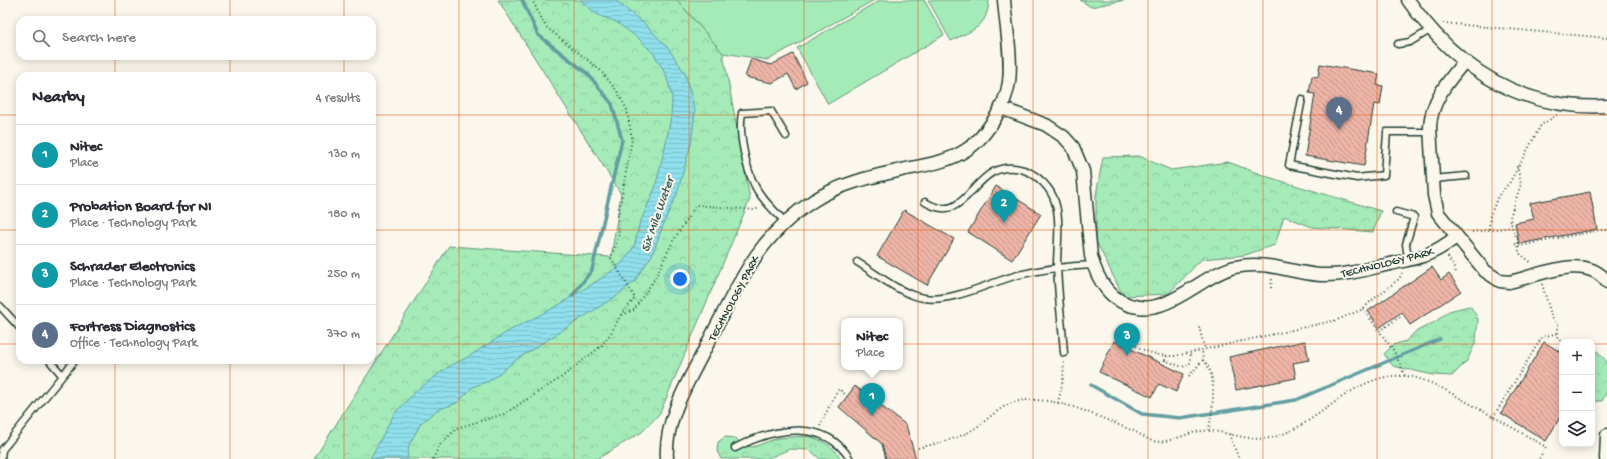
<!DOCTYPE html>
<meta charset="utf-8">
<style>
:root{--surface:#fff;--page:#f2f2f3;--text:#2b2b33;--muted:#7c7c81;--line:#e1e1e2;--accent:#d1495b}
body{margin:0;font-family:"Gochi Hand",sans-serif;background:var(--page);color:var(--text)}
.controls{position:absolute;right:12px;bottom:12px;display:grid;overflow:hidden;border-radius:8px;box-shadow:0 2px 10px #0003}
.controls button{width:36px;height:36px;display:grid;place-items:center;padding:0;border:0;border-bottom:1px solid var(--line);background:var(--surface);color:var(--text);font:20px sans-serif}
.you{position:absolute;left:680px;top:279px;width:14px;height:14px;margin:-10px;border:3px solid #fff;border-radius:50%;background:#1a73e8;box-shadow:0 0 0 6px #1a73e833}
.badge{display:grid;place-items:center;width:26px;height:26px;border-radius:50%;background:var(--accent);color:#fff;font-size:13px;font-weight:700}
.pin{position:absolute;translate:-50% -33px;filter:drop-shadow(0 1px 2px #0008)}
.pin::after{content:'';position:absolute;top:21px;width:14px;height:12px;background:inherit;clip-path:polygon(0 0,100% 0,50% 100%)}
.popup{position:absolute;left:841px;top:318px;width:62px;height:52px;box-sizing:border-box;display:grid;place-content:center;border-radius:8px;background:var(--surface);filter:drop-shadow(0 1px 3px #0005);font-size:13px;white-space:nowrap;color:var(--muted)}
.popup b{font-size:15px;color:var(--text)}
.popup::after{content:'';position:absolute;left:50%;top:100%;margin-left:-8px;border:8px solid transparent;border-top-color:var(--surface)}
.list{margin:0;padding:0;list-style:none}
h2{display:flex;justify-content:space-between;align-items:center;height:52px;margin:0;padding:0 16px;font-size:17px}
h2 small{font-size:13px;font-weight:400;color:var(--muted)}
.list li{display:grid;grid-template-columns:26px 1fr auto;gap:12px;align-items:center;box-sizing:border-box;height:60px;padding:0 16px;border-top:1px solid var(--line)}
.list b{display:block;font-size:15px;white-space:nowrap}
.list p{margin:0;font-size:13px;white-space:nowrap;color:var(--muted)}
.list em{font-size:13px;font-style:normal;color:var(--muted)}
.icon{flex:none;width:22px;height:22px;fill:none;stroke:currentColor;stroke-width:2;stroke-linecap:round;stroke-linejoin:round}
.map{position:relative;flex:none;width:1607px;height:459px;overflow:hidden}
.search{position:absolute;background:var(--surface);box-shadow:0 2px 10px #0003;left:16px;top:16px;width:360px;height:44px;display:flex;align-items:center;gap:10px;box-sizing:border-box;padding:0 14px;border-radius:12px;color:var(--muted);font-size:15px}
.panel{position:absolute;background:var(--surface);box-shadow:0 2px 10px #0003;left:16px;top:72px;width:360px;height:292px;border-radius:12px}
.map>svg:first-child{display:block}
.forest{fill:url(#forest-crowns);stroke:#629476}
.garden{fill:#a4ebb8;stroke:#629476}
.water{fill:url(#water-rules);stroke:#629ea2}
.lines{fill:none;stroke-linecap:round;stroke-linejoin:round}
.stream{stroke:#629ea2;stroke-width:3.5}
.building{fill:url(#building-back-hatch);stroke:#1f3d34}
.lane-casing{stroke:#1f3d34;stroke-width:9}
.street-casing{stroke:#1f3d34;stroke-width:15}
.path{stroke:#1f3d34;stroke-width:2;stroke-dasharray:1 3;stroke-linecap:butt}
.lane{stroke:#fbf7ec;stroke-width:6}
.street{stroke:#fbf7ec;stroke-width:12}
.grid{fill:none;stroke:#e8590c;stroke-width:1;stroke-opacity:0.55}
.labels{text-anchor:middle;stroke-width:4;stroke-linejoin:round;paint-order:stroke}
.street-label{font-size:12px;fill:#1f3d34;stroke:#fbf7ec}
.water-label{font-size:13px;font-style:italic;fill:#355d59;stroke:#fbf7ec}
</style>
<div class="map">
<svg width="1607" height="459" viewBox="0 0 1607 459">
<defs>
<pattern id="forest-crowns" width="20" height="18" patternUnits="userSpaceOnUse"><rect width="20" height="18" fill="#a4ebb8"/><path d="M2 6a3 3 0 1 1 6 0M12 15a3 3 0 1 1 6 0" fill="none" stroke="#8dca9f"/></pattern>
<pattern id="water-rules" width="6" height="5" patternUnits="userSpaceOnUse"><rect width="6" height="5" fill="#8fdfec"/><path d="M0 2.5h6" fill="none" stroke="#7bc0cb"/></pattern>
<pattern id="building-back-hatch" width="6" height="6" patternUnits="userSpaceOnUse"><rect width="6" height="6" fill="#eeb5a7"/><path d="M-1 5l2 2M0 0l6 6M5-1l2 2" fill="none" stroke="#c09489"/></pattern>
</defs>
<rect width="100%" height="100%" fill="#fbf7ec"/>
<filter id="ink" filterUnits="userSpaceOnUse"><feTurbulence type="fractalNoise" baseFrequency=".025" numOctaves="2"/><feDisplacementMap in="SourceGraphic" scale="8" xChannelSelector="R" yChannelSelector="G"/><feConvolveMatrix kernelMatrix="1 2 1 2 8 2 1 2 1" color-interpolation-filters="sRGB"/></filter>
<g filter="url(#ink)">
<path class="forest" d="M498,0H677L723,53L750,199L660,413L642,432L597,459H314L449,246L611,257L621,194Z
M1080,0H1125L1091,7Z
M1139,156L1171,170L1228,162L1268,177L1381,211L1373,232L1312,227L1284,216L1275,245L1245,255L1202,259L1168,294L1123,296L1096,241V195L1103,157Z
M1469,306L1471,307L1478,319L1476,341L1467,361L1452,376L1433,375L1393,366L1384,354L1393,345L1406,341L1415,332L1435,322L1449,311Z
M1596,350L1607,362V391L1602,401H1592V351Z
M807,436C822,440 833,445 841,459H820L810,450L790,449L766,459H721L717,451L718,442L725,437L736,438L742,446L753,447L778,438Z"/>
<path class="garden" d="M677,0H874L768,60L723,53Z
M880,0H924L944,35L828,104L797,48Z
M928,0H989C987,28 974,29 951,41Z"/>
<path class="water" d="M580,0H615L646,25L668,48L685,73L695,111L691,144L677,194L665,220L652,255L634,282L618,295L516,360L491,380L473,387L457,403L437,410L421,423L409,445L407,459H370L394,414L417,390L448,367L468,357L507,332L557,306L605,276L622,263L634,247L639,225L655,188L665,147L671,117L672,97L666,75L654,54L638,38L616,22L598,15Z"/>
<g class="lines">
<path class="stream" d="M522,0L538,35L588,74L612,104L622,140L592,270L572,296
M1091,385L1142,414L1180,418L1296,400L1440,339"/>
</g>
<path class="building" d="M793,54L807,82L796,89L788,74L772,83L745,77L751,59L771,65Z
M1320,64L1379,74L1377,85L1383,86L1380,105L1374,104L1364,166L1305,156L1315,94L1309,93L1312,76L1318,77Z
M996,186L1041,214L1012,260L968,232Z
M1590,192L1597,229L1519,244L1515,223L1534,219L1530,203Z
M904,210L954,239L927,285L877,256Z
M1432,267L1441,280L1449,274L1461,291L1410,325L1402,312L1379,328L1368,311Z
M1114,341L1184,374L1176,392L1159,384L1152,397L1099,372Z
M1305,341L1309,360L1293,363L1296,378L1236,390L1229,357Z
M1544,342L1562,353V414L1546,441L1501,413Z
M855,386L906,425L916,459H886L882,444L839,407Z"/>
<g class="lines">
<g class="lane-casing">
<path id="lane" d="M1398,44L1410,42L1430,30
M1302,99L1289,165L1357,178L1384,175L1387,132H1430
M1433,179L1466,176
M925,202C972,230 971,154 1024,170C1038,175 1051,188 1055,202C1061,219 1057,247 1057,265C1058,295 1062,324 1064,353
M1396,212L1414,217L1406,244L1408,259
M785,222C775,211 761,199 755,186C746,169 738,132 742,113L771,111L786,136
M857,262C877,274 900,294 924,298C951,303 991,282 1018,275C1043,269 1067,266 1093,265
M0,306L20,328
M49,360L62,375
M735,448C771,429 824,417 850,459
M1,459L2,450L75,360"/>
</g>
<g class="street-casing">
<path id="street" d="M1408,0C1456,68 1520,111 1607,106
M1464,62C1448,81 1431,101 1430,127L1434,195L1438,213L1485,271L1500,281L1509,282C1538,276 1586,252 1607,282
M1001,108L1046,125L1064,137L1073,147L1083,171L1091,256C1097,280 1111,304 1139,307C1171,312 1204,274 1235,267C1267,260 1290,273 1321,275C1344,276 1368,269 1390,264C1402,261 1416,259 1428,254C1439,250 1447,244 1456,237
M667,459C664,417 691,378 709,341C738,285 757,237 813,201C840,183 875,176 906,169C926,165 948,162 966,150C978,143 986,132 994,120C1001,109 1007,96 1009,82C1012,55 1006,27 1004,0
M1606,459L1607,435"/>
</g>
<path class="path" d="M1443,23L1607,38
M1517,166L1521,184L1510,217L1512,227L1518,240L1519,253L1532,263
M1489,229L1490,216L1498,196L1510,182L1541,125L1557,115
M1472,232L1512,227
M1515,244L1519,246L1600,230H1607
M1448,257L1457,274
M1542,284L1552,318L1558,325V337L1562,343
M1271,288L1272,278
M1363,309L1379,331
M622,315L634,310L655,278L673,241L696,205L754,210L759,208
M1400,317L1379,331L1394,351L1405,376
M1199,327L1205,349
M1126,339C1142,351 1155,356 1175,356L1337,320L1363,309L1371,301L1399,279L1402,273
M1167,356L1165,360L1182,367L1190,364V353
M1203,360C1219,375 1212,410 1209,430
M1189,376L1203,360L1202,350
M1058,403L1063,380L1064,361
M1493,417L1542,337L1558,333
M820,426L833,398L839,389L847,396
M1229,434L1239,459
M918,448C935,444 952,440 967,433C989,422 999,402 1026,400C1064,398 1100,418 1134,431C1140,434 1146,439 1153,441C1171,445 1190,429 1209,431C1231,432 1251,443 1274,437C1320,425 1353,372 1405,376C1427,378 1447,391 1465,401C1492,416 1519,431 1546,447L1539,459
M433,459L439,446L457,428L504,414L562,377L601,346L611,333L621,315L635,298L611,258L619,235L618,216L632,139L627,110L617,91L600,70L546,27L532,0"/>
<use href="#lane" class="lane"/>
<use href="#street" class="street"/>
</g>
</g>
<path class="grid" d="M115,0V20M230,0V20M344,0V20M459,0V459M574,0V459M689,0V459M804,0V459M918,0V459M1033,0V459M1148,0V459M1263,0V459M1377,0V459M1492,0V459M115,56V76M230,56V76M344,56V76M0,115H20M372,115H1607M0,230H20M372,230H1607M0,344H20M372,344H1562M1592,344H1607M115,360V459M230,360V459M344,360V459"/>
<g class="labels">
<g class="street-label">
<text transform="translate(1387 262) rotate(-14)" y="4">TECHNOLOGY PARK</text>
<text transform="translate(733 298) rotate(-62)" y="4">TECHNOLOGY PARK</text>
</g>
<g class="water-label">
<text transform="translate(656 214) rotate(-71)" y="5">Six Mile Water</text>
</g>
</g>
</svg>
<div class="controls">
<button>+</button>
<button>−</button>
<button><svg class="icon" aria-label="layers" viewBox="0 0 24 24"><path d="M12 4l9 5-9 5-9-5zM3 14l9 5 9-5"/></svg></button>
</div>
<div class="you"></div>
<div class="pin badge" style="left:872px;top:416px;background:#0f9aa8">1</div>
<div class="popup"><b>Nitec</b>Place</div>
<div class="pin badge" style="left:1004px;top:223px;background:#0f9aa8">2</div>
<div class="pin badge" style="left:1127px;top:356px;background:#0f9aa8">3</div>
<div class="pin badge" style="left:1339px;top:130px;background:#5c6f8a">4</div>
<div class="search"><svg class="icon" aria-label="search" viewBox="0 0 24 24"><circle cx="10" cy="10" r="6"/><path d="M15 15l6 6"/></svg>Search here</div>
<section class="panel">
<h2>Nearby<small>4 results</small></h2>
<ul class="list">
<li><span class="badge" style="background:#0f9aa8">1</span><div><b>Nitec</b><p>Place</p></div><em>130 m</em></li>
<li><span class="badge" style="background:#0f9aa8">2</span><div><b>Probation Board for NI</b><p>Place · Technology Park</p></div><em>180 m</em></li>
<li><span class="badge" style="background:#0f9aa8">3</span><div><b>Schrader Electronics</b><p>Place · Technology Park</p></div><em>250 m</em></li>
<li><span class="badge" style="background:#5c6f8a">4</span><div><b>Fortress Diagnostics</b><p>Office · Technology Park</p></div><em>370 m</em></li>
</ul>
</section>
</div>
